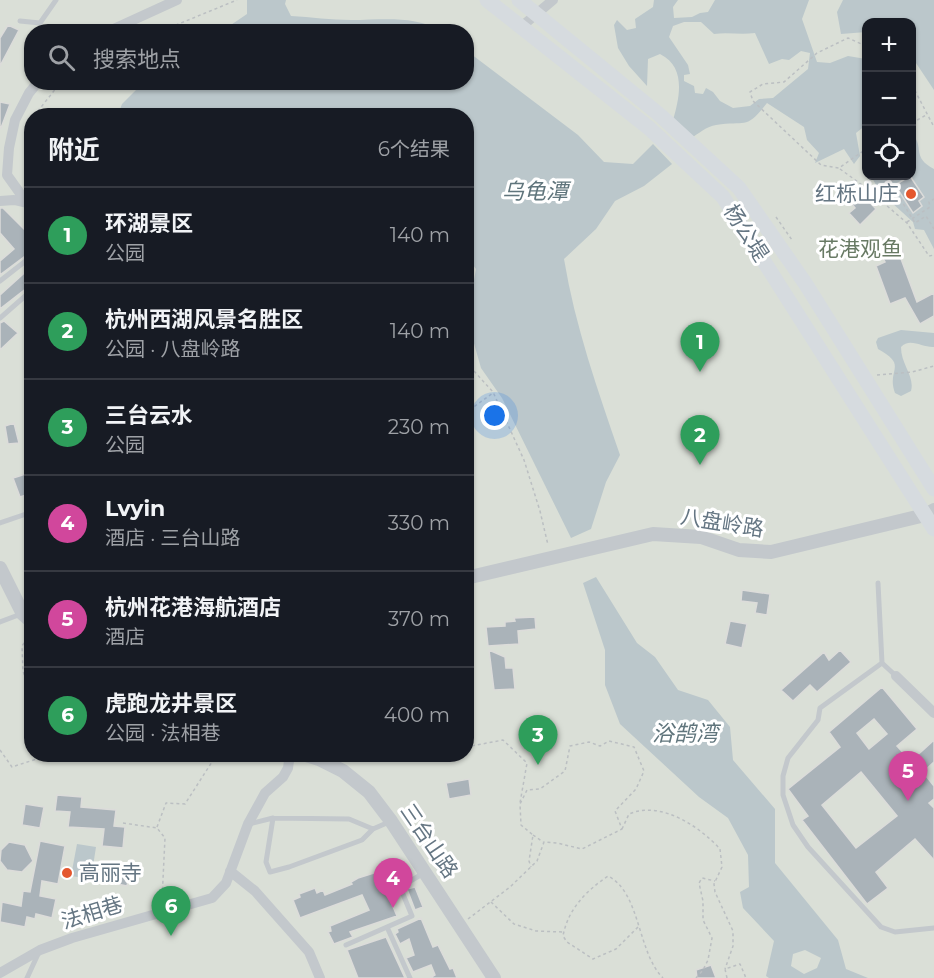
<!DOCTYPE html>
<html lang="zh">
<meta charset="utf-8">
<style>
:root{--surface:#171b24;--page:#242831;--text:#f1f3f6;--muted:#9ea1a6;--line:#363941;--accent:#e4572e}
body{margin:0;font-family:Montserrat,"Noto Sans SC",sans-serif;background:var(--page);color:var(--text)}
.controls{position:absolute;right:18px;top:18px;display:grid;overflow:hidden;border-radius:12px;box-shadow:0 2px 4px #0004}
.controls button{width:54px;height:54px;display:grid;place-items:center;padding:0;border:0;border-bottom:2px solid var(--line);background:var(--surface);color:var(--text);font:30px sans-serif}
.you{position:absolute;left:495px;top:416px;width:21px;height:21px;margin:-15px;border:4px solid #fff;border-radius:50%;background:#1a73e8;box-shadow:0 0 0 9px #1a73e833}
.badge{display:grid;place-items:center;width:39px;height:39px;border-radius:50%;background:var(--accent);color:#fff;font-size:20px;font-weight:700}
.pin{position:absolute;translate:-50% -50px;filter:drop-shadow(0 2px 3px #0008)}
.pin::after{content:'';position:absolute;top:32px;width:21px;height:18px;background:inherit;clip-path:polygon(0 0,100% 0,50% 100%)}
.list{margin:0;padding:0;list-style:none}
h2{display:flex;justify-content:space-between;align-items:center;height:78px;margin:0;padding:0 24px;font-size:26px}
h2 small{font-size:20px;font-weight:400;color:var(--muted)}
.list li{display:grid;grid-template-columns:39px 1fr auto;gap:18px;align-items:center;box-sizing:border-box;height:96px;padding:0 24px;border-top:2px solid var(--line)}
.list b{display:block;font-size:22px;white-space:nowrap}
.list p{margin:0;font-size:20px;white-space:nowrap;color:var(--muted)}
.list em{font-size:20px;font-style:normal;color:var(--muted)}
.icon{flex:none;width:33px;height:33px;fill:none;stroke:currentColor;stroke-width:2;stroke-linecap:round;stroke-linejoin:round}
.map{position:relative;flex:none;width:934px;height:978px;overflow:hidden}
.search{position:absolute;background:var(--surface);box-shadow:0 2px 4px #0004;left:24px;top:24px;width:450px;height:66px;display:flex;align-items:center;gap:15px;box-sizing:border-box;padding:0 21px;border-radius:24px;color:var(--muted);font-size:22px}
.panel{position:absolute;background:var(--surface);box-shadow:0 2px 4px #0004;left:24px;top:108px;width:450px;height:654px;border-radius:24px}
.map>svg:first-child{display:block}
.green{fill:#dadfd7;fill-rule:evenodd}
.water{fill:#bbc7cb;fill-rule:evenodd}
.building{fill:#aab3b9;stroke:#dcdcda;stroke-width:1.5;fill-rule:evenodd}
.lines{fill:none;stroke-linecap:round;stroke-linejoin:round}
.path{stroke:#bbbfc2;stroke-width:1.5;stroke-dasharray:3 3;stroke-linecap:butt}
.service{stroke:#c3c8cc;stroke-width:5}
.minor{stroke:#c3c8cc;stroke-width:10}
.tertiary{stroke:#c3c8cc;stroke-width:14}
.secondary{stroke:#d6dbdf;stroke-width:15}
.poi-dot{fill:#e4572e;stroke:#fff;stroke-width:2}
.labels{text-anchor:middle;stroke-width:6;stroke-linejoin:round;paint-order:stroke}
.poi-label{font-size:21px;fill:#657683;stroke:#fff;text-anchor:end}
.street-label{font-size:21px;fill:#657683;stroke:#fff}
.park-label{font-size:21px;fill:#687a64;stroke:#fff}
.water-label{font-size:22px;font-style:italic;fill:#60757c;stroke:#fff}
</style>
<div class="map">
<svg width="934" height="978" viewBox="0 0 934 978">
<rect width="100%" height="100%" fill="#fafaf8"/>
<path class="green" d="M0,0H934V978H0ZM866,22H912V176H866ZM32,32H466V82H32ZM32,116H466V754H32Z"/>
<path class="water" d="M247,0H286L285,4L291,16C311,17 331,20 351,20C383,20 413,15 442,31H222L247,14Z
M654,0H678L673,7L674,18L692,17L700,13L708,12L715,0H809L802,19L817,62L830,63L848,56L866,59V125L856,133L860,156L854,164L844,149L815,163L819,153L807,140L804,127L767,103C745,131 747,120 716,125C707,126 698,134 690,139L673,120C680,96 686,67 660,54L648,59L647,86L629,66L618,48L614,25L617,20L627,30L636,28L635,19L653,7ZM684,22H701L714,34C728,32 740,35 755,33L769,64L782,59L789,60L801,51L810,53L808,69L773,98L759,99L750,106L733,108L720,101L713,92L706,88L703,94L695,93L694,86L684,81V75L690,74L688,65L669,37L673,26Z
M843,0H934V90L912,57V22H866V32L841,34L837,12Z
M467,51L578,135L604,162L633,164L653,144L672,164L644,186L615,201L596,229L564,259C575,326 598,391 620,455L606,482L591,529L571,538L502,398L481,368L467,319L476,269L467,257L466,116L118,115L122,104L143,83L466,82Z
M912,134C925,147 911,157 934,169V249L924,230L915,229L913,222L880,192L871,176H912Z
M901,330L934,333V347C923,348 910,337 901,347C901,365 915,376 911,391L901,396L895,393C886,369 909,366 878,349L876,342L878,338Z
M596,577L637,643L655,657L678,690L708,700L730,727L733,760L775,809V863L838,940L846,969L868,978H769L766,976L774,941L743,908L740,892L749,887L748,855L728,818L699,797L620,724L605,685V650L583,583ZM805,950L821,958L817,968L804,974L791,966L793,954Z
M77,844L96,847L91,879L71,876Z"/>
<path class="building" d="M8,25L19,30L0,66V38Z
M0,102L10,104L1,128H0Z
M910,176L924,197L919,201L922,206L913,213L895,185Z
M858,190L876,209L860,225L849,213L855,208L848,199Z
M0,208H3L25,230L32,224V251L0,275V261L14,249L0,233Z
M895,237L904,254L900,256L917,302L934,293V316L920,324L905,298L890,304L876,266L885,262L876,246Z
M32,266V284L0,309V295Z
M4,321L18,333L0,350V323Z
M14,423L19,443L8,444L5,426Z
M32,472V493L20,497L13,478Z
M742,590L770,594L767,615L755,613L757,603L741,601Z
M535,617L536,629L518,631L519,644L488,646L486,627L505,626V622L515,621L514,618Z
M730,621L747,624L742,648L725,644Z
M489,650L505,657L506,668H513L515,689L494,690Z
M840,650L851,662L817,692L810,685L793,701L781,690L824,652L829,660Z
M882,687L917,729L897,746L911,761L934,740V762L923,772L934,786V799L929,803L934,808V860L915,839L876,872L888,888L867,904L802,820L808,816L788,789L840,747L829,732ZM874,719L887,734L869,749L857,733ZM861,772L897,816L856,848L822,805Z
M469,779L471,795L449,799L446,783Z
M57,795L82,797L81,807L116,810L114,826L125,827L123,848L102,846L104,829L68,827L70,812L55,811Z
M25,804L44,807L40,828L22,825Z
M40,841L65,846L58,884L42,881L40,896L56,899L52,918L36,914L35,919L27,917L25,927L0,922L2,902L21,906L23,891L30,892Z
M9,842L25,845L33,861L22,872L7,870L0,861L1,850Z
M112,863L131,867L127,886L108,882Z
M396,866L402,880L386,890L397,916L350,932L353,937L334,944L328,932L331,931L330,926L369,910L362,895L300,918L293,900L300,897L299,894L315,888L317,893L323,890L325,895L352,884L351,882L358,878Z
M415,887L423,907L415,910L407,889Z
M421,918L433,947L438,945L450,969L453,968L457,978H430L435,975L431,965L413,972L406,958L414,955L409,939L400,944L395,934L398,932L397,929Z
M386,937L405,978H358L347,950Z
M711,965L716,978H697L696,970Z"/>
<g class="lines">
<path class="path" d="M159,32L237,0
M866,46L848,38L817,53L784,82L763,84L750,92L753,101L821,165L839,168L866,149
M912,85L934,127
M34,116L61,82
M32,122L25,140L32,174
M912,123L926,115
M840,169L865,187L907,223L929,256L934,255
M894,176L896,179L890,182L915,223L926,216L934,229
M776,217L792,240
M907,222L930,207L929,202L934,199
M466,355L473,370L493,392L524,460L540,511L548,545
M877,375L912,372L934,366
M466,415L475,406L493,393
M31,633L22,646L23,671L32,697
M466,747L503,740L527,763L520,803
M0,750L12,767L52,754
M123,823L157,828L165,838L162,900
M157,827L166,803L185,804L217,754
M622,829L629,814C661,800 700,827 720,849L722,867L714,884L715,892L733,931V946L725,969
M533,835L543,842
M491,902L514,924L536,931L563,932
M468,919L510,887L537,861L544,842L557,843L582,849L622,829L615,811L636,789L644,771L634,747L609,741L600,746L589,742L570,746L565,771L540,789L527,790L520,804L521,825L533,835L529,861L531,867
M638,927L616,949L593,959L567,942L563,936C568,909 586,891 608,876C641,893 637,952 663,978
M696,978L703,970L708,960L712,938L703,920V901L699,883L702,878L715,881
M727,978L725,969L740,964L746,978"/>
<path class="service" d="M20,21L40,23L56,0
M0,281L32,256
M0,318L32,290
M0,523L32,512
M878,583L882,663
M0,622L21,614
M896,676L882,663L820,708L818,720L788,758L783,776V795L793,825L808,847L881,927L895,932L934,928
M273,818L266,862L270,872L289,867L362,840L373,829
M249,824L273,818L349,819L373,829L389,822
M346,945L387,927
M27,978L39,952
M410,978L387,927L412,916L400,887L424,873"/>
<path class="minor" d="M521,27L553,0
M107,32L177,0
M0,201L14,200L27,203L7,175L9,148L15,120L29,93L38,82
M896,676L934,713
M230,871L255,891L309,952L320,978
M0,973L40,950L72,938L212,898L226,883L248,824L265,793L283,777L288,768L290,754"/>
<path class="tertiary" d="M0,568L23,614L32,622
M466,578L653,534L701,537L739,550L771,552L925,515L934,510
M303,754L319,759L343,771L369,792L391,821L494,978"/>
<path class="secondary" d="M487,0L649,128L723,197L934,529
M519,0L661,116L739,188L805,283L934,489"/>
</g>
<g class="poi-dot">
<circle cx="911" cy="194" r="6"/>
<circle cx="67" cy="873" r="6"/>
</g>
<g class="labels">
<g class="poi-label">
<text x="899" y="201">红栎山庄</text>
<text x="79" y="880" text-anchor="start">高丽寺</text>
</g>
<g class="street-label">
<text transform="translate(746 233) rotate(57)" y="7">杨公堤</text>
<text transform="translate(722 523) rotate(9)" y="7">八盘岭路</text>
<text transform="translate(429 841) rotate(56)" y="7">三台山路</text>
<text transform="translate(92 913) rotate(-17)" y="7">法相巷</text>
</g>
<g class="park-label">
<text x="860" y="256">花港观鱼</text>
</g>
<g class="water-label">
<text x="535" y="199">乌龟潭</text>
<text x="685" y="741">浴鹄湾</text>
</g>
</g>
</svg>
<div class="controls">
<button>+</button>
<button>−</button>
<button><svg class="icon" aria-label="locate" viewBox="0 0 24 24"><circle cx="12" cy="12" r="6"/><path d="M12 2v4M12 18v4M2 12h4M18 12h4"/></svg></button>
</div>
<div class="you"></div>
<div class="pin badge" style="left:700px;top:372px;background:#2e9e5b">1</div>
<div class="pin badge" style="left:700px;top:465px;background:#2e9e5b">2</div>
<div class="pin badge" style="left:538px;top:765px;background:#2e9e5b">3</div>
<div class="pin badge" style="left:393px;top:908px;background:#d1479c">4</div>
<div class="pin badge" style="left:908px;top:801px;background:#d1479c">5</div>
<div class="pin badge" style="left:171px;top:936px;background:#2e9e5b">6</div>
<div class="search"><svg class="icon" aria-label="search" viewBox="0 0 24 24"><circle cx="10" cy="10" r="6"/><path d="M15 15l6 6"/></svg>搜索地点</div>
<section class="panel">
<h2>附近<small>6个结果</small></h2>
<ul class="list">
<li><span class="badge" style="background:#2e9e5b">1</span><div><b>环湖景区</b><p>公园</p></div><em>140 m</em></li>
<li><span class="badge" style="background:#2e9e5b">2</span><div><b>杭州西湖风景名胜区</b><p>公园 · 八盘岭路</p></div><em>140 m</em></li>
<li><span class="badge" style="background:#2e9e5b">3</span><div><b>三台云水</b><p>公园</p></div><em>230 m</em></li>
<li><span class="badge" style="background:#d1479c">4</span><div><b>Lvyin</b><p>酒店 · 三台山路</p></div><em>330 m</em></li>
<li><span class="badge" style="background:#d1479c">5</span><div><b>杭州花港海航酒店</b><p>酒店</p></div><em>370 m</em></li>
<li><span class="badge" style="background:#2e9e5b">6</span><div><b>虎跑龙井景区</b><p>公园 · 法相巷</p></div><em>400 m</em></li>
</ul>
</section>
</div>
